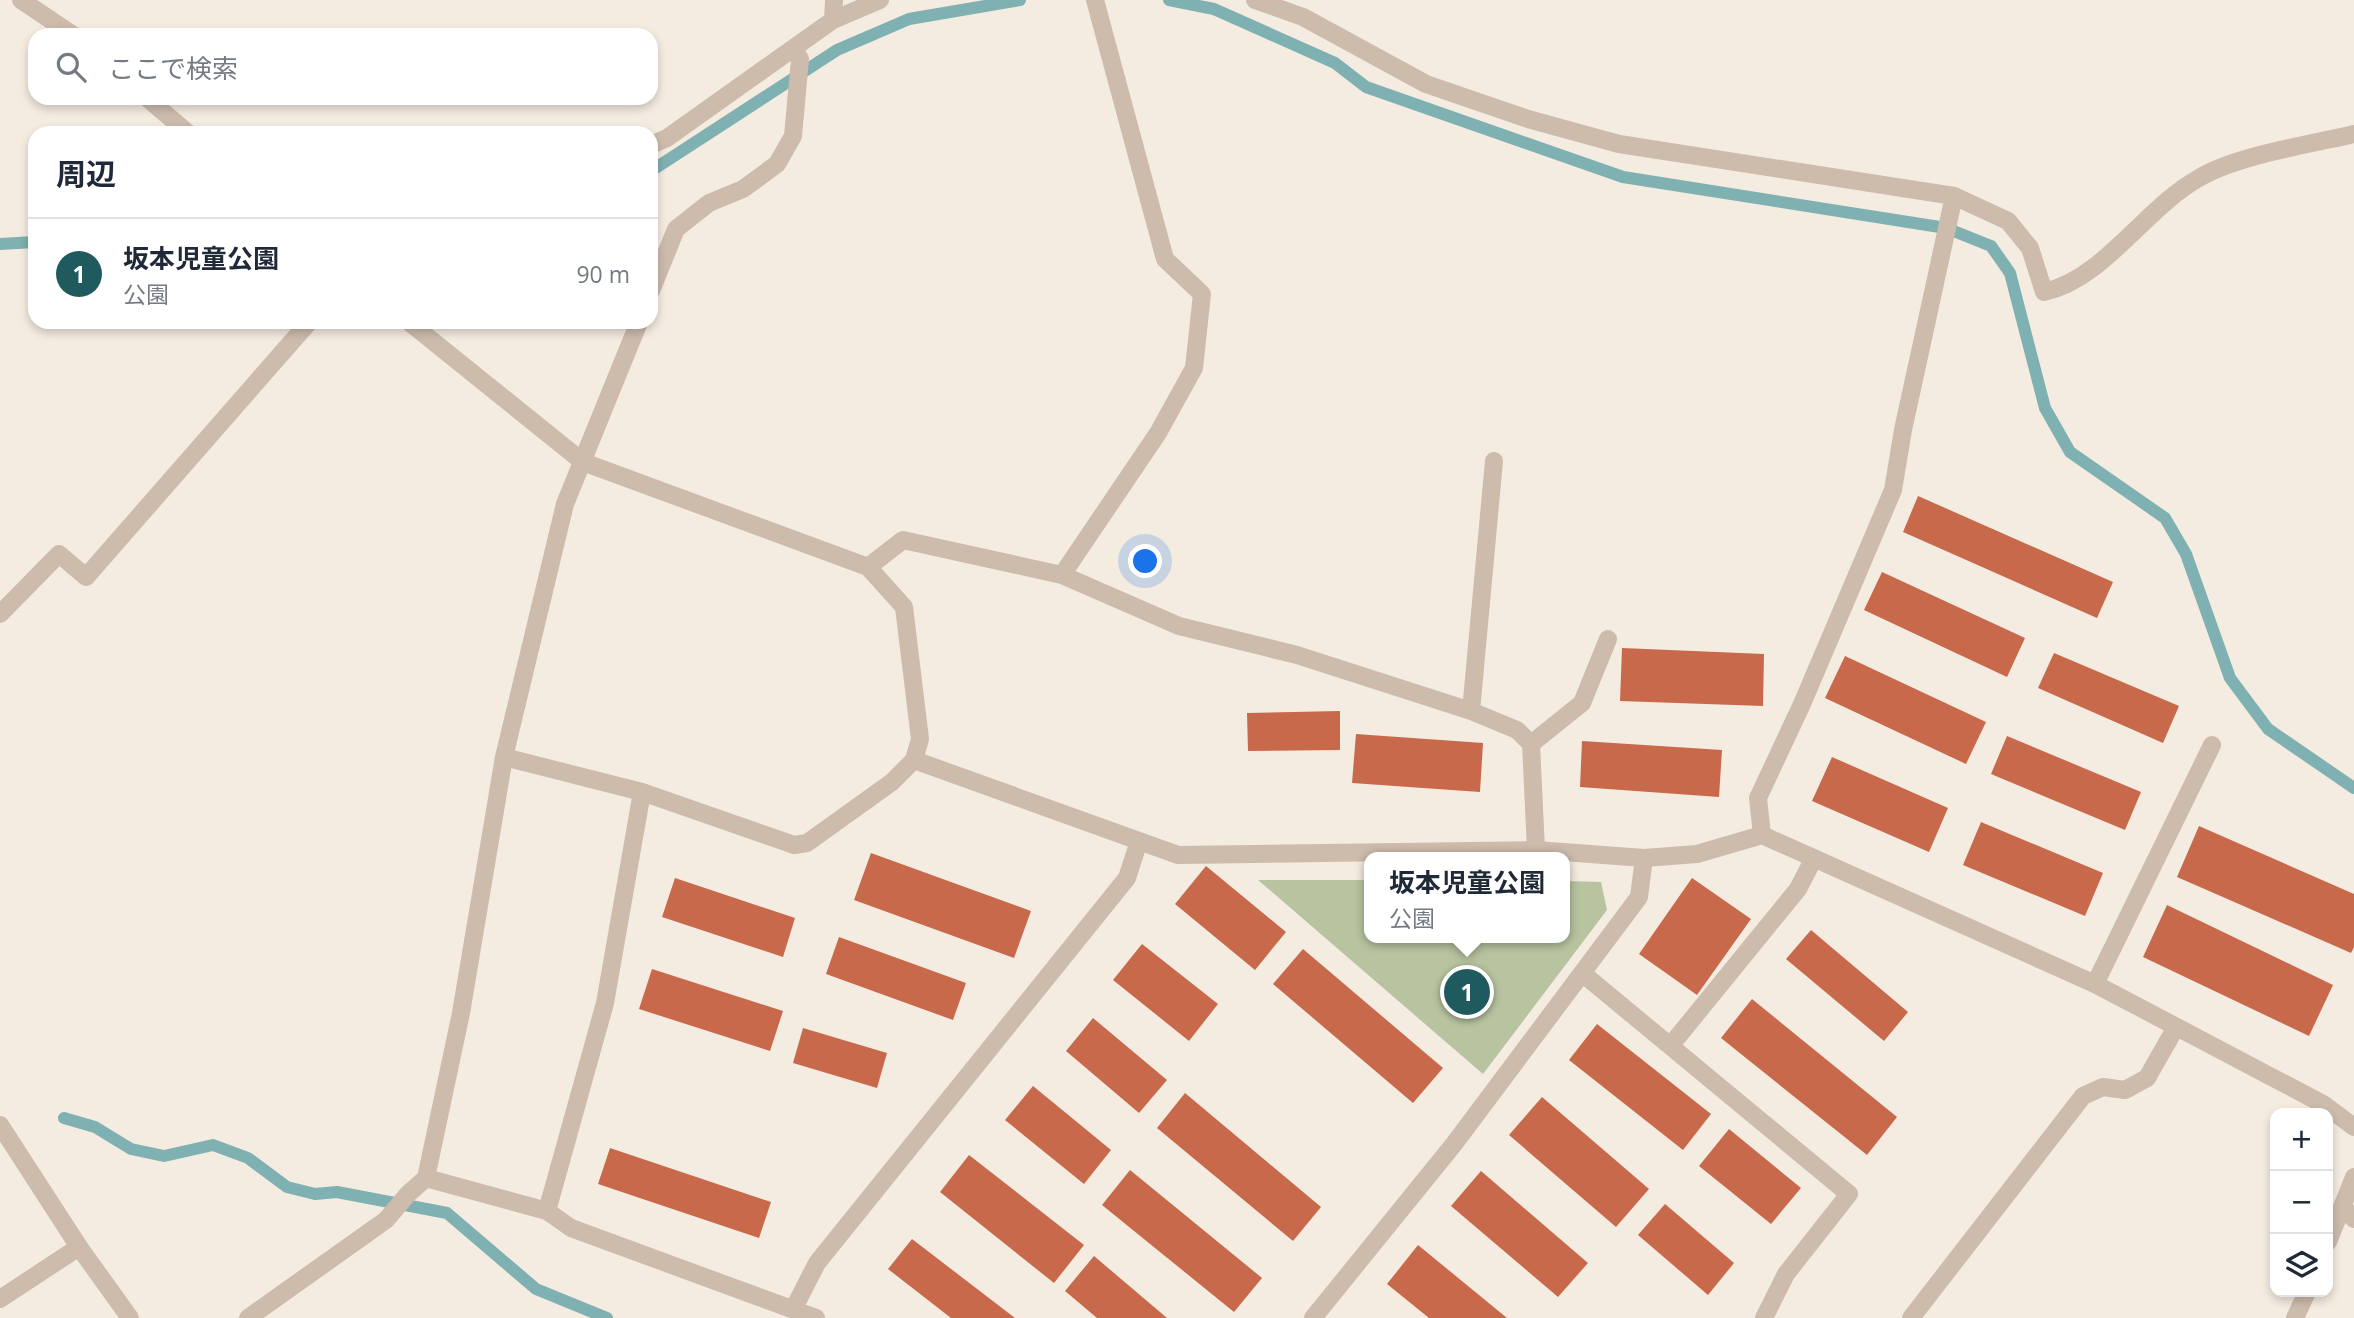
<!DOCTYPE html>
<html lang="ja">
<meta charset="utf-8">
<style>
:root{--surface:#fff;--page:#f6f6f7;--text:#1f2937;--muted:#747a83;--line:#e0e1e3;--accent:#1f5a5e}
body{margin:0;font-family:"Open Sans","Noto Sans JP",sans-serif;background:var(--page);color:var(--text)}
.controls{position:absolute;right:21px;bottom:21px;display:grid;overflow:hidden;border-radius:14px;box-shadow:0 4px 10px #0003}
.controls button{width:63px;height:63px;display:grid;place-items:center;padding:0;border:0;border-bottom:2px solid var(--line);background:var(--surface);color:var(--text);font:35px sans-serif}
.you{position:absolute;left:1146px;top:562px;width:24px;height:24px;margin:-18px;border:5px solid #fff;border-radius:50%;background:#1a73e8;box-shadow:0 0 0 10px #1a73e833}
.badge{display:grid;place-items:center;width:46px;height:46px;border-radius:50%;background:var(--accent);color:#fff;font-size:23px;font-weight:700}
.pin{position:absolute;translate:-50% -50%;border:4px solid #fff;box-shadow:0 2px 7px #0006}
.popup{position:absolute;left:1364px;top:852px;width:206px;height:91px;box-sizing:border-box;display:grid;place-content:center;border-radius:14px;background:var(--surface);filter:drop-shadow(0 2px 5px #0005);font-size:23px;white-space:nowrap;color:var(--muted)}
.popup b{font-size:26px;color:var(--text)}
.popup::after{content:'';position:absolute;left:50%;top:100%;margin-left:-14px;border:14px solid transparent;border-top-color:var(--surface)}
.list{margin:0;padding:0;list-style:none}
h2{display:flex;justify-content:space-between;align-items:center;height:91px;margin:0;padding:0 28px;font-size:30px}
h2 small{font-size:23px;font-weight:400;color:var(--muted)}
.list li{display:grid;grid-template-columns:46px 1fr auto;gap:21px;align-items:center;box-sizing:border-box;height:112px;padding:0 28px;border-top:2px solid var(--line)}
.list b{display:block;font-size:26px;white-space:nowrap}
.list p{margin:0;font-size:23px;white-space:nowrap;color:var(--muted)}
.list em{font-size:23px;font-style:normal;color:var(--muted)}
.icon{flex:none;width:38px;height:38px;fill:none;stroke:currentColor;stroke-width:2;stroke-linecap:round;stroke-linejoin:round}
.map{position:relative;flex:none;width:2354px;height:1318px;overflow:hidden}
.search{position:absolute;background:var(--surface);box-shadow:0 4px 10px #0003;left:28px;top:28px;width:630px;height:77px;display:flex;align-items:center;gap:18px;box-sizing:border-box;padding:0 24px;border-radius:21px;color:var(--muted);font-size:26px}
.panel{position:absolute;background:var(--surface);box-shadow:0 4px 10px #0003;left:28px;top:126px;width:630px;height:203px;border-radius:21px}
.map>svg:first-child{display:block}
.green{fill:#b8c4a0}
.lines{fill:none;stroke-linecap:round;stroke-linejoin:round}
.stream{stroke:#7fb0b2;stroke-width:12}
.building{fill:#c8694b}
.service{stroke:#cdbbac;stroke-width:18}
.minor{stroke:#cdbbac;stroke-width:18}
.tertiary{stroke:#cdbbac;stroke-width:18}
</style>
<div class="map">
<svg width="2354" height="1318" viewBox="0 0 2354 1318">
<rect width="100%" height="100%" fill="#f4ebe1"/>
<path class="green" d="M1258,880H1369V938H1565V881L1601,882L1607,910L1483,1074Z"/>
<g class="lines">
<path class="stream" d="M1169,0L1214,9L1335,63L1366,87L1623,177L1946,228L1991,246L2010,273L2045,408L2070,452L2165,518L2186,554L2230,678L2268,729L2354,788
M651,171L837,50L909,19L1020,0
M0,244L35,242
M64,1118L95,1127L131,1149L164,1156L213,1145L248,1158L287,1187L315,1194L337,1192L447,1213L536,1289L607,1318"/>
</g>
<path class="building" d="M1918,496L2113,582L2097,618L1903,532Z
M1882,572L2025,638L2007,677L1864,610Z
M1622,648L1764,654L1763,706L1620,701Z
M2054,653L2179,706L2163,743L2038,688Z
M1845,656L1986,722L1966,764L1825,698Z
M1340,711V750L1248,751L1247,713Z
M1356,734L1483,743L1480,792L1352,783Z
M2007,736L2141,792L2125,830L1991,774Z
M1582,741L1722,750L1719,797L1580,787Z
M1832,757L1948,808L1929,852L1812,801Z
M1981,822L2103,873L2085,916L1963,865Z
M2199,826L2354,894V947L2351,953L2177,877Z
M871,853L1031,911L1014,958L854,900Z
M1206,866L1286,932L1255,970L1175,904Z
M675,878L795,918L783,957L662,917Z
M1692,878L1751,919L1697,995L1639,954Z
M2167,905L2333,985L2309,1036L2143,957Z
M1811,930L1908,1012L1884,1041L1786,959Z
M839,937L966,983L953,1020L826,974Z
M1142,944L1218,1004L1189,1041L1113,980Z
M1303,949L1443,1068L1413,1103L1273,984Z
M652,969L783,1011L770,1051L639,1009Z
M1752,999L1897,1117L1867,1155L1721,1038Z
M1093,1018L1167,1080L1139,1113L1066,1051Z
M1597,1024L1711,1114L1683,1150L1569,1060Z
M803,1028L887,1053L877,1088L793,1063Z
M1033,1086L1111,1150L1084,1184L1005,1120Z
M1185,1093L1321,1207L1293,1241L1157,1128Z
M1542,1097L1649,1189L1616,1227L1509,1135Z
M1729,1129L1801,1188L1771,1224L1699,1166Z
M610,1148L771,1202L759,1238L598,1184Z
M969,1155L1084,1245L1054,1283L940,1192Z
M1130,1170L1262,1278L1234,1312L1102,1205Z
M1481,1171L1588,1263L1558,1297L1451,1206Z
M1665,1204L1734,1263L1708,1295L1638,1235Z
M912,1239L1015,1318H951L888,1269Z
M1418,1245L1507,1318H1429L1387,1284Z
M1094,1256L1167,1318H1097L1065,1291Z"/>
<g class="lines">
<path class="service" d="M0,614L59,554L86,577L309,322
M1531,744L1582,703L1608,639
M642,792L794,845L807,843L892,782L914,760L1178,855L1536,850L1644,858L1697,854L1762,835L2095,984L2323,1104L2354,1127
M1582,973L1849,1194L1786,1274L1764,1318
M2095,984L2212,745
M1671,1045L1798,889L1814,858
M2343,1207L2354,1219
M547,1211L571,1228L816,1318
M794,1308L817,1263L1127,878L1139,841
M1313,1318L1454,1144L1639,897L1644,858
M1911,1318L2083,1096L2103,1087L2125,1090L2147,1078L2176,1027"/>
<path class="minor" d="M21,0L73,35
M1255,0L1303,17L1426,84L1528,119L1619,144L1954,196L2008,221L2030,248L2044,292C2104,279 2145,208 2199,178C2238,155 2308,145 2354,134
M833,20L834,0
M147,98L188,133
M651,145L667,138L833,20L880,0
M651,291L676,229L709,203L743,189L777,164L793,136L800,59L793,49
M409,322L583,462L868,567L904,607L920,739L914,760
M868,567L903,540L1062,575L1179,626L1297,655L1471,711L1517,730L1531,744L1536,850
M1062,575L1158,433L1194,368L1202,294L1165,259L1095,0
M1471,711L1494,461
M1762,835L1758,798L1802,704L1893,490L1903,430L1954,196
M426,1178L547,1211L605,1003L642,792L504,757
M0,1299L79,1247
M248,1318L386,1220L408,1194L426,1178L461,1013L504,757L565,504L639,322"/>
<path class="tertiary" d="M0,1125L79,1247L130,1318
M2328,1242L2354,1177
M2295,1318L2307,1292"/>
</g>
</svg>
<div class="controls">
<button>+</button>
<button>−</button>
<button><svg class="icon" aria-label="layers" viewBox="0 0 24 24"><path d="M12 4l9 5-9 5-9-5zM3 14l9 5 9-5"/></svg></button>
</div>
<div class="you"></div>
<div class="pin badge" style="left:1467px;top:992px">1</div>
<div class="popup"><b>坂本児童公園</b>公園</div>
<div class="search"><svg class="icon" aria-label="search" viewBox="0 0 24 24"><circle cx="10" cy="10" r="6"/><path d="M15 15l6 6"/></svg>ここで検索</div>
<section class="panel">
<h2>周辺<small></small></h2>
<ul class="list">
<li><span class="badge">1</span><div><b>坂本児童公園</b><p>公園</p></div><em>90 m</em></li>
</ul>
</section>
</div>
